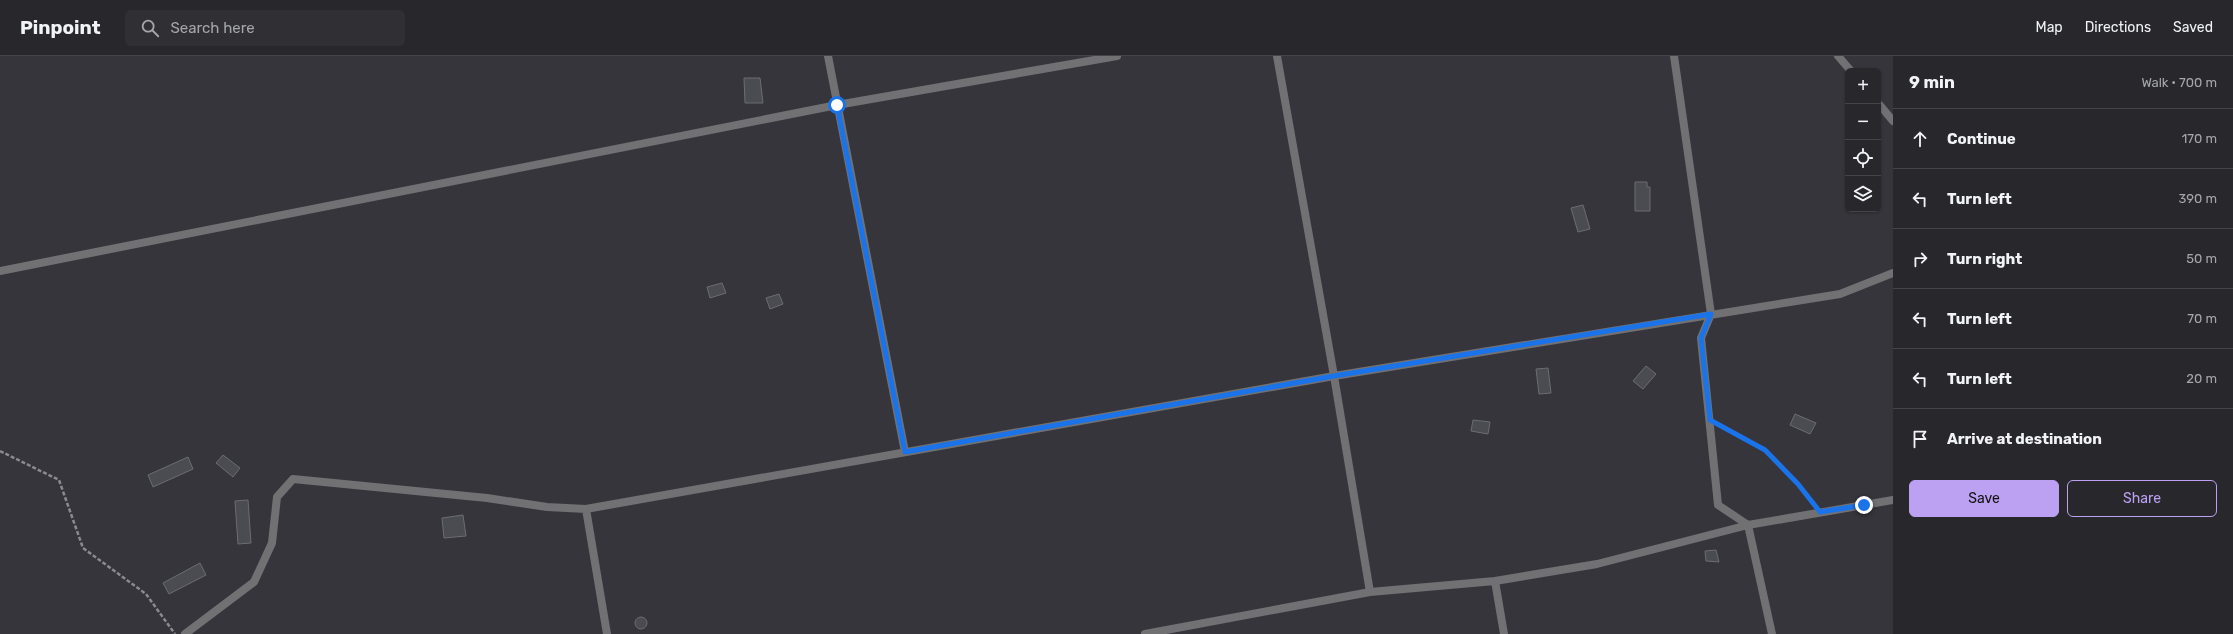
<!DOCTYPE html>
<meta charset="utf-8">
<style>
:root{--surface:#28282c;--page:#303034;--text:#f1f3f6;--muted:#a5a6a9;--line:#444448;--accent:#bca0f2}
body{margin:0;font-family:Rubik,sans-serif;background:var(--page);color:var(--text)}
.controls{position:absolute;right:12px;top:12px;display:grid;overflow:hidden;border-radius:6px;box-shadow:0 1px 3px #0004}
.controls button{width:36px;height:36px;display:grid;place-items:center;padding:0;border:0;border-bottom:1px solid var(--line);background:var(--surface);color:var(--text);font:20px sans-serif}
.stop{position:absolute;width:12px;height:12px;margin:-9px;border:3px solid #1a73e8;border-radius:50%;background:#fff}
.stop.end{background:#1a73e8;border-color:#fff;box-shadow:0 1px 4px #0008}
.list{margin:0;padding:0;list-style:none}
h2{display:flex;justify-content:space-between;align-items:center;height:52px;margin:0;padding:0 16px;font-size:17px}
h2 small{font-size:13px;font-weight:400;color:var(--muted)}
.list li{display:grid;grid-template-columns:26px 1fr auto;gap:12px;align-items:center;box-sizing:border-box;height:60px;padding:0 16px;border-top:1px solid var(--line)}
.list b{display:block;font-size:15px;white-space:nowrap}
.list em{font-size:13px;font-style:normal;color:var(--muted)}
.actions{display:flex;gap:8px;padding:12px 16px}
.actions a{flex:1;padding:9px 0;border:1px solid var(--accent);border-radius:6px;text-align:center;font-size:14px;color:var(--accent)}
.actions .main{background:var(--accent);color:#111}
.icon{flex:none;width:22px;height:22px;fill:none;stroke:currentColor;stroke-width:2;stroke-linecap:round;stroke-linejoin:round}
.map{position:relative;flex:none;width:1893px;height:578px;overflow:hidden}
header{display:flex;align-items:center;gap:24px;box-sizing:border-box;height:56px;padding:0 20px;background:var(--surface);border-bottom:1px solid var(--line)}
header strong{font-size:19px}
nav{display:flex;gap:22px;margin-inline-start:auto;font-size:14px}
.search{width:280px;height:36px;background:var(--page);display:flex;align-items:center;gap:10px;box-sizing:border-box;padding:0 14px;border-radius:6px;color:var(--muted);font-size:15px}
main{display:flex}
aside{flex:1;background:var(--surface)}
.map>svg:first-child{display:block}
.building{fill:#4b4b52;stroke:#6c6c73}
.lines{fill:none;stroke-linecap:round;stroke-linejoin:round}
.path{stroke:#8a8a8f;stroke-width:2.5;stroke-dasharray:4 2;stroke-linecap:butt}
.minor{stroke:#717174;stroke-width:8}
.route{stroke:#1a73e8;stroke-width:5}
</style>
<header>
<strong>Pinpoint</strong>
<div class="search"><svg class="icon" aria-label="search" viewBox="0 0 24 24"><circle cx="10" cy="10" r="6"/><path d="M15 15l6 6"/></svg>Search here</div>
<nav><a>Map</a><a>Directions</a><a>Saved</a></nav>
</header>
<main>
<div class="map">
<svg width="1893" height="578" viewBox="0 0 1893 578">
<rect width="100%" height="100%" fill="#35353b"/>
<path class="building" d="M744,22H760L763,47H745Z
M1635,126H1647V131H1650V155H1635Z
M1583,149L1590,173L1578,176L1571,152Z
M722,227L726,237L710,242L707,231Z
M779,238L783,248L770,253L766,242Z
M1646,310L1656,318L1643,333L1633,325Z
M1548,312L1551,337L1539,338L1536,313Z
M1795,358L1816,367L1810,378L1790,369Z
M1473,364L1490,366L1488,378L1471,375Z
M223,399L240,412L233,421L216,407Z
M188,401L193,413L153,431L148,419Z
M248,444L251,487L238,488L235,445Z
M463,459L466,480L444,482L442,462Z
M1716,494L1719,506L1706,505L1705,495Z
M200,507L206,519L169,538L163,527Z
M635 567a6 6 0 1 1 12 0a6 6 0 1 1-12 0Z"/>
<g class="lines">
<path class="path" d="M1721,370L1765,394L1798,428L1813,448
M0,395L59,424L83,492L146,538L175,578"/>
<path class="minor" d="M828,0L905,396
M1277,0L1334,320L1370,536
M1674,0L1711,258L1701,282L1718,449L1748,469L1772,578
M1838,0L1851,15
M1878,47L1893,65
M0,215L837,49L1117,0
M586,453L607,578
M1495,525L1504,578
M185,578L254,526L272,487L277,441L293,423L487,442L547,451L586,453L1334,320L1840,238L1893,217
M1145,578L1370,536L1495,525L1597,508L1748,469L1893,444"/>
</g>
<g class="lines">
<path class="route" d="M837,49L905,396L1334,320L1711,258L1701,282L1710,364L1765,394L1798,428L1820,456L1864,449"/>
</g>
</svg>
<div class="controls">
<button>+</button>
<button>−</button>
<button><svg class="icon" aria-label="locate" viewBox="0 0 24 24"><circle cx="12" cy="12" r="6"/><path d="M12 2v4M12 18v4M2 12h4M18 12h4"/></svg></button>
<button><svg class="icon" aria-label="layers" viewBox="0 0 24 24"><path d="M12 4l9 5-9 5-9-5zM3 14l9 5 9-5"/></svg></button>
</div>
<div class="stop" style="left:837px;top:49px"></div>
<div class="stop end" style="left:1864px;top:449px"></div>
</div>
<aside>
<h2>9 min<small>Walk · 700 m</small></h2>
<ul class="list">
<li><svg class="icon" aria-label="ahead" viewBox="0 0 24 24"><path d="M12 20V5M6 11l6-6 6 6"/></svg><div><b>Continue</b></div><em>170 m</em></li>
<li><svg class="icon" aria-label="left" viewBox="0 0 24 24"><path d="M17 20v-9H6M10 6l-5 5 5 5"/></svg><div><b>Turn left</b></div><em>390 m</em></li>
<li><svg class="icon" aria-label="right" viewBox="0 0 24 24"><path d="M7 20v-9h11M14 6l5 5-5 5"/></svg><div><b>Turn right</b></div><em>50 m</em></li>
<li><svg class="icon" aria-label="left" viewBox="0 0 24 24"><path d="M17 20v-9H6M10 6l-5 5 5 5"/></svg><div><b>Turn left</b></div><em>70 m</em></li>
<li><svg class="icon" aria-label="left" viewBox="0 0 24 24"><path d="M17 20v-9H6M10 6l-5 5 5 5"/></svg><div><b>Turn left</b></div><em>20 m</em></li>
<li><svg class="icon" aria-label="arrive" viewBox="0 0 24 24"><path d="M6 21V4h12l-3 4 3 4H6"/></svg><div><b>Arrive at destination</b></div></li>
</ul>
<div class="actions"><a class="main">Save</a><a>Share</a></div>
</aside>
</main>
